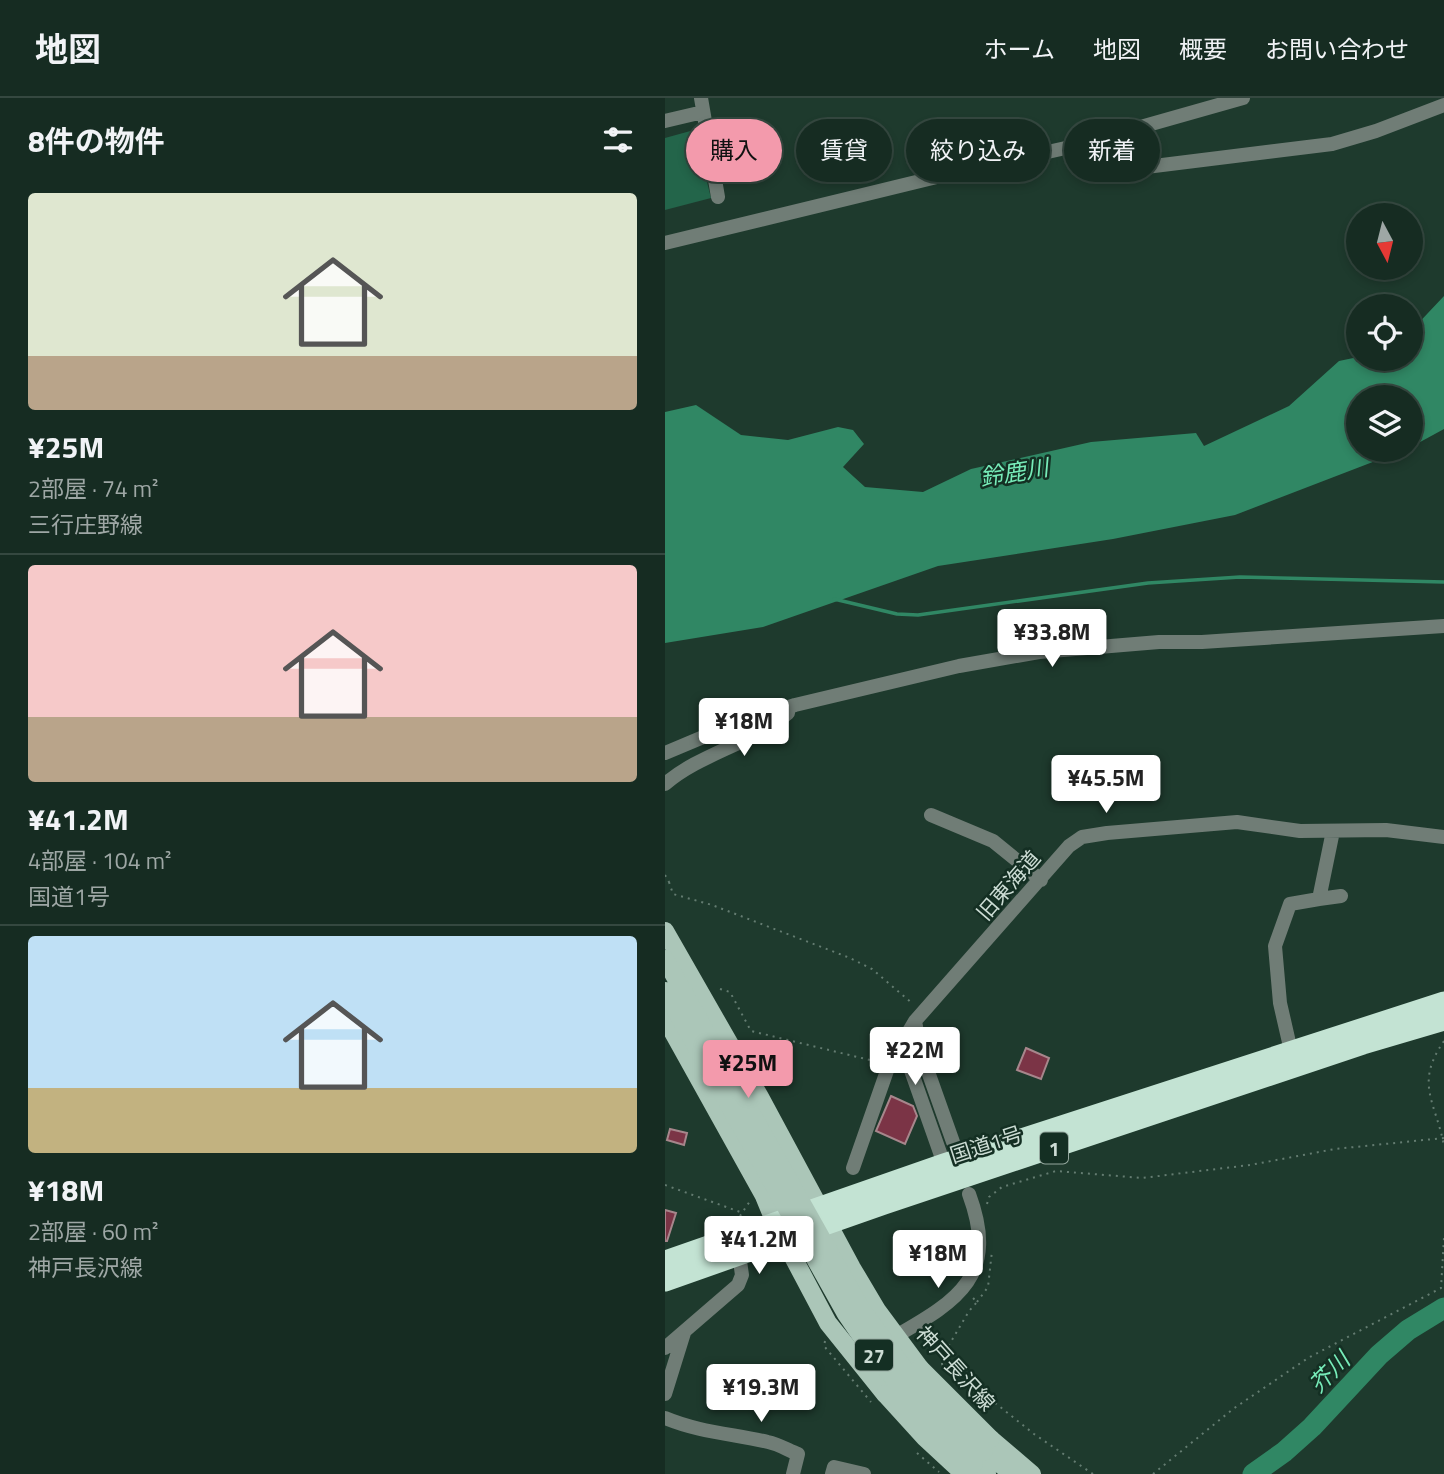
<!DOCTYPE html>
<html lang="ja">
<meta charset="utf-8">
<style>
body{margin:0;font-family:"Titillium Web","Noto Sans JP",sans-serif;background:#23382f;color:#f1f3f6;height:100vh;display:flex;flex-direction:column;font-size:26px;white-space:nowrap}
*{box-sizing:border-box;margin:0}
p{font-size:23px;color:#9ea7a5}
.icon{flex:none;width:38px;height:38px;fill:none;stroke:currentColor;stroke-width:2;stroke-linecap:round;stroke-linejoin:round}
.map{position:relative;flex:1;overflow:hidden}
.sheet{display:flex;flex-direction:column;background:#162c22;width:665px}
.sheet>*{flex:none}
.top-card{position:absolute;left:21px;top:21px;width:653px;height:63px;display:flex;gap:14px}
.needle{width:46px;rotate:173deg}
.buttons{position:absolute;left:681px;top:105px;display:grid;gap:14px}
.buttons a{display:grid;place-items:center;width:77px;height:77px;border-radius:50%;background:#162c22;box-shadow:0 4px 10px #0003,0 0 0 2px #354840;font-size:35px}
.price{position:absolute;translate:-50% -60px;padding:0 16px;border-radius:7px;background:#fff;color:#222;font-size:23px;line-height:46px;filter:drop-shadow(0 2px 4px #0008)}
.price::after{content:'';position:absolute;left:50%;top:42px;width:21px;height:16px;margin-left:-10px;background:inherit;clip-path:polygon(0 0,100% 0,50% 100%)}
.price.current{background:#f39aac;color:#111}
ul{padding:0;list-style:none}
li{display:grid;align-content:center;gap:14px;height:371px;padding:0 28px}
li+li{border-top:2px solid #354840}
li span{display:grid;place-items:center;height:217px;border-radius:7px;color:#555}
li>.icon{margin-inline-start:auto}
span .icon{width:126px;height:126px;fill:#fffc;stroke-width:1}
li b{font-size:30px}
h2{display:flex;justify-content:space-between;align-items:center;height:84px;padding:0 28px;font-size:30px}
.pill{padding:0 24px;border-radius:32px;background:#162c22;box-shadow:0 4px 10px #0003,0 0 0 2px #354840;font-size:24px;line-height:63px}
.pill.current{background:#f39aac;color:#111}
header{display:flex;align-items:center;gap:42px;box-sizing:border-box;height:98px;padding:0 35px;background:#162c22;border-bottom:2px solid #354840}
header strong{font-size:33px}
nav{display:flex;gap:38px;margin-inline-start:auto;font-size:24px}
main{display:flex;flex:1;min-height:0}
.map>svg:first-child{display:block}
</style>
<header>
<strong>地図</strong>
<nav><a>ホーム</a><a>地図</a><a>概要</a><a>お問い合わせ</a></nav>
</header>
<main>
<section class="sheet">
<h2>8件の物件<svg class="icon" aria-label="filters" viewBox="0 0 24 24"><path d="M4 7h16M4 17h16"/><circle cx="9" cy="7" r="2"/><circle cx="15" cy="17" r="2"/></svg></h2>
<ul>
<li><span style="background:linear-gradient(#dfe7d0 75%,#b9a48a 0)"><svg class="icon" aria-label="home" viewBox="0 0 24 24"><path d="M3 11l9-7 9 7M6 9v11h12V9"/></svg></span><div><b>¥25M</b><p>2部屋 · 74 m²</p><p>三行庄野線</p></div></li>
<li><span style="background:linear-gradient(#f6c9c9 70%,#b9a48a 0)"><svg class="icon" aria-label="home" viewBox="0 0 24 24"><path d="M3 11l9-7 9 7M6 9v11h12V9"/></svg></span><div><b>¥41.2M</b><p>4部屋 · 104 m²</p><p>国道1号</p></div></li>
<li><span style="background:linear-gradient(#bfe0f5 70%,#c2b280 0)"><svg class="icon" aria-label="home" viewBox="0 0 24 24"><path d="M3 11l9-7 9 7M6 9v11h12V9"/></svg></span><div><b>¥18M</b><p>2部屋 · 60 m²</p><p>神戸長沢線</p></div></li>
</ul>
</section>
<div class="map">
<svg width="779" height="1376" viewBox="0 0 779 1376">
<rect width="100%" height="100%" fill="#1e3a2d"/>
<!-- green -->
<path fill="#23654a" d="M29,32L46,100L0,112V40Z"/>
<!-- water -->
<path fill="#308764" d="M779,198V331L746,349V299H693V352H739L570,417L448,441L273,468L98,529L0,545V314L31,307L76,337L123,342L173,329L188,332L199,346L178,369L200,389L258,394L306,371L426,344L531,335L539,348L624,308L674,263L693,259V261H746V233Z"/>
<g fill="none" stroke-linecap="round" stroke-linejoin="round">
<!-- stream -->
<path stroke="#308764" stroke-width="3.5" d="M169,501L232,516L253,517L483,485L575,479L779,484"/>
<!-- river -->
<path stroke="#308764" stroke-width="21" d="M588,1376L619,1354L647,1329L714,1257L743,1232L779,1210"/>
</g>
<!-- building -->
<path fill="#7b3446" stroke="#a7868c" stroke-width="2" d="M361,950L384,960L376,981L352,972Z
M226,998L248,1008L252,1018L240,1046L211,1033Z
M5,1031L22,1035L19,1047L2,1042Z
M0,1112L11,1115L2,1143H0Z"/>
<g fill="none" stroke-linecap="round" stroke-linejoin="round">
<!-- path -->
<path stroke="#647c71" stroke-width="2" stroke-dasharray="2 5" stroke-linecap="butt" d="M0,777L4,784L0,787
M4,784L8,796L47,807L185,860L207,871L248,906
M55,891L65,894L86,933L213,964
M779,943C749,986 771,1004 779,1048
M0,1087L78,1115
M322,1106L324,1099L337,1089L391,1073L477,1080L585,1067L670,1051L779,1040
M75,1118L85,1103
M312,1204L323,1189L327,1153
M160,1243L159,1248L206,1304
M281,1273L277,1266V1259L304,1213L312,1204L307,1199
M318,1310L329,1304L369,1336L428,1376
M252,1355L274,1374
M488,1376L568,1311L643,1260L776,1190L779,1140"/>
<!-- minor -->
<path stroke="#707d76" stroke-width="14" d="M36,0L53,99
M0,23L38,14
M405,49L465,71L667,46L711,33L779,7
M0,145L284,76L405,49L578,0
M0,655L62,629L130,607L294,568L374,554L494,544H537L779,528
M0,686C36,655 87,646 123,615
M266,717L328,743L376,782
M654,801L676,798
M250,923L255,951L288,1044
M235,949L243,964L279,1066
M626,953L615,905L610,848L625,806L654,801L668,733
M188,1070L224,967L250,923L404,748L417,739L442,735L572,724L635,733L721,732L779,739
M231,1238C294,1202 334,1177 304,1096
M0,1250L73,1187L77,1177L74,1156
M0,1296L19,1235
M0,1320C33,1334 68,1336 103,1344C113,1346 123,1352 133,1356L128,1376
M167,1376L169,1369L199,1376"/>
<!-- major -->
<path stroke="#abc6b8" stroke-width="18" d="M0,833L95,999L187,1170L212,1212L255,1270
M0,920L99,1098L110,1125L163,1225L220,1296
M326,1341L367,1376
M319,1354L348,1376
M309,1366L322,1376"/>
<!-- highway -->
<path stroke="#c3e3d3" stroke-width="21" d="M0,1163L279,1066L779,904
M0,1183L219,1106L698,946L779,922"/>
<!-- major-bridge -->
<path stroke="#abc6b8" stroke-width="18" d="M0,861L195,1209L242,1275L319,1354
M0,893L181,1216C218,1272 261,1320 309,1366
M255,1270L326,1341
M220,1296L260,1340L299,1376"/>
</g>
<g text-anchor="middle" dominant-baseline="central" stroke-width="5" stroke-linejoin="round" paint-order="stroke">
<!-- shield labels -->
<g fill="#142f23" stroke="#95a89f" stroke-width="2">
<rect x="375" y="1034.5" width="28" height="31" rx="5"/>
<rect x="190" y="1241.5" width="38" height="31" rx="5"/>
</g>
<g font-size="19" font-weight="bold" fill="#ccdcd4">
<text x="389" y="1050">1</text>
<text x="209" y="1257">27</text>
</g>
<!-- street labels -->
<g font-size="21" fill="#ccdcd4" stroke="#142f23">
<text transform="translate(343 787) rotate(-49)">旧東海道</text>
<text transform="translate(321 1046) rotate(-18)">国道1号</text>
<text transform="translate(291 1270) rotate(48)">神戸長沢線</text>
</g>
<!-- water labels -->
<g font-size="23" font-style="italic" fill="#77ecb9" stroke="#142f23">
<text transform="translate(349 374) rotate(-9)">鈴鹿川</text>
<text transform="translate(664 1274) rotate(-45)">芥川</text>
</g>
</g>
</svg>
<div class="buttons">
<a><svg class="needle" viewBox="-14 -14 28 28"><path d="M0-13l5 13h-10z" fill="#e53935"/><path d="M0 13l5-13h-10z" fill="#9ea7a5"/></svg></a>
<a><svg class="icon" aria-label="locate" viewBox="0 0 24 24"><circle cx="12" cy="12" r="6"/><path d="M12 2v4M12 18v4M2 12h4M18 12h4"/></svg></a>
<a><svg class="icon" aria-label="layers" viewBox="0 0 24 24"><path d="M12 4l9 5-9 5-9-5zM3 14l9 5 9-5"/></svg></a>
</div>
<b class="price" style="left:387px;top:571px">¥33.8M</b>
<b class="price" style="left:79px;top:660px">¥18M</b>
<b class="price" style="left:441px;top:717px">¥45.5M</b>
<b class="price" style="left:250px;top:989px">¥22M</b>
<b class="price current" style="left:83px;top:1002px">¥25M</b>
<b class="price" style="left:94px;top:1178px">¥41.2M</b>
<b class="price" style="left:273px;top:1192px">¥18M</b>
<b class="price" style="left:96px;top:1326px">¥19.3M</b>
<div class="top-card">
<a class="pill current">購入</a>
<a class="pill">賃貸</a>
<a class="pill">絞り込み</a>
<a class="pill">新着</a>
</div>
</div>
</main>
